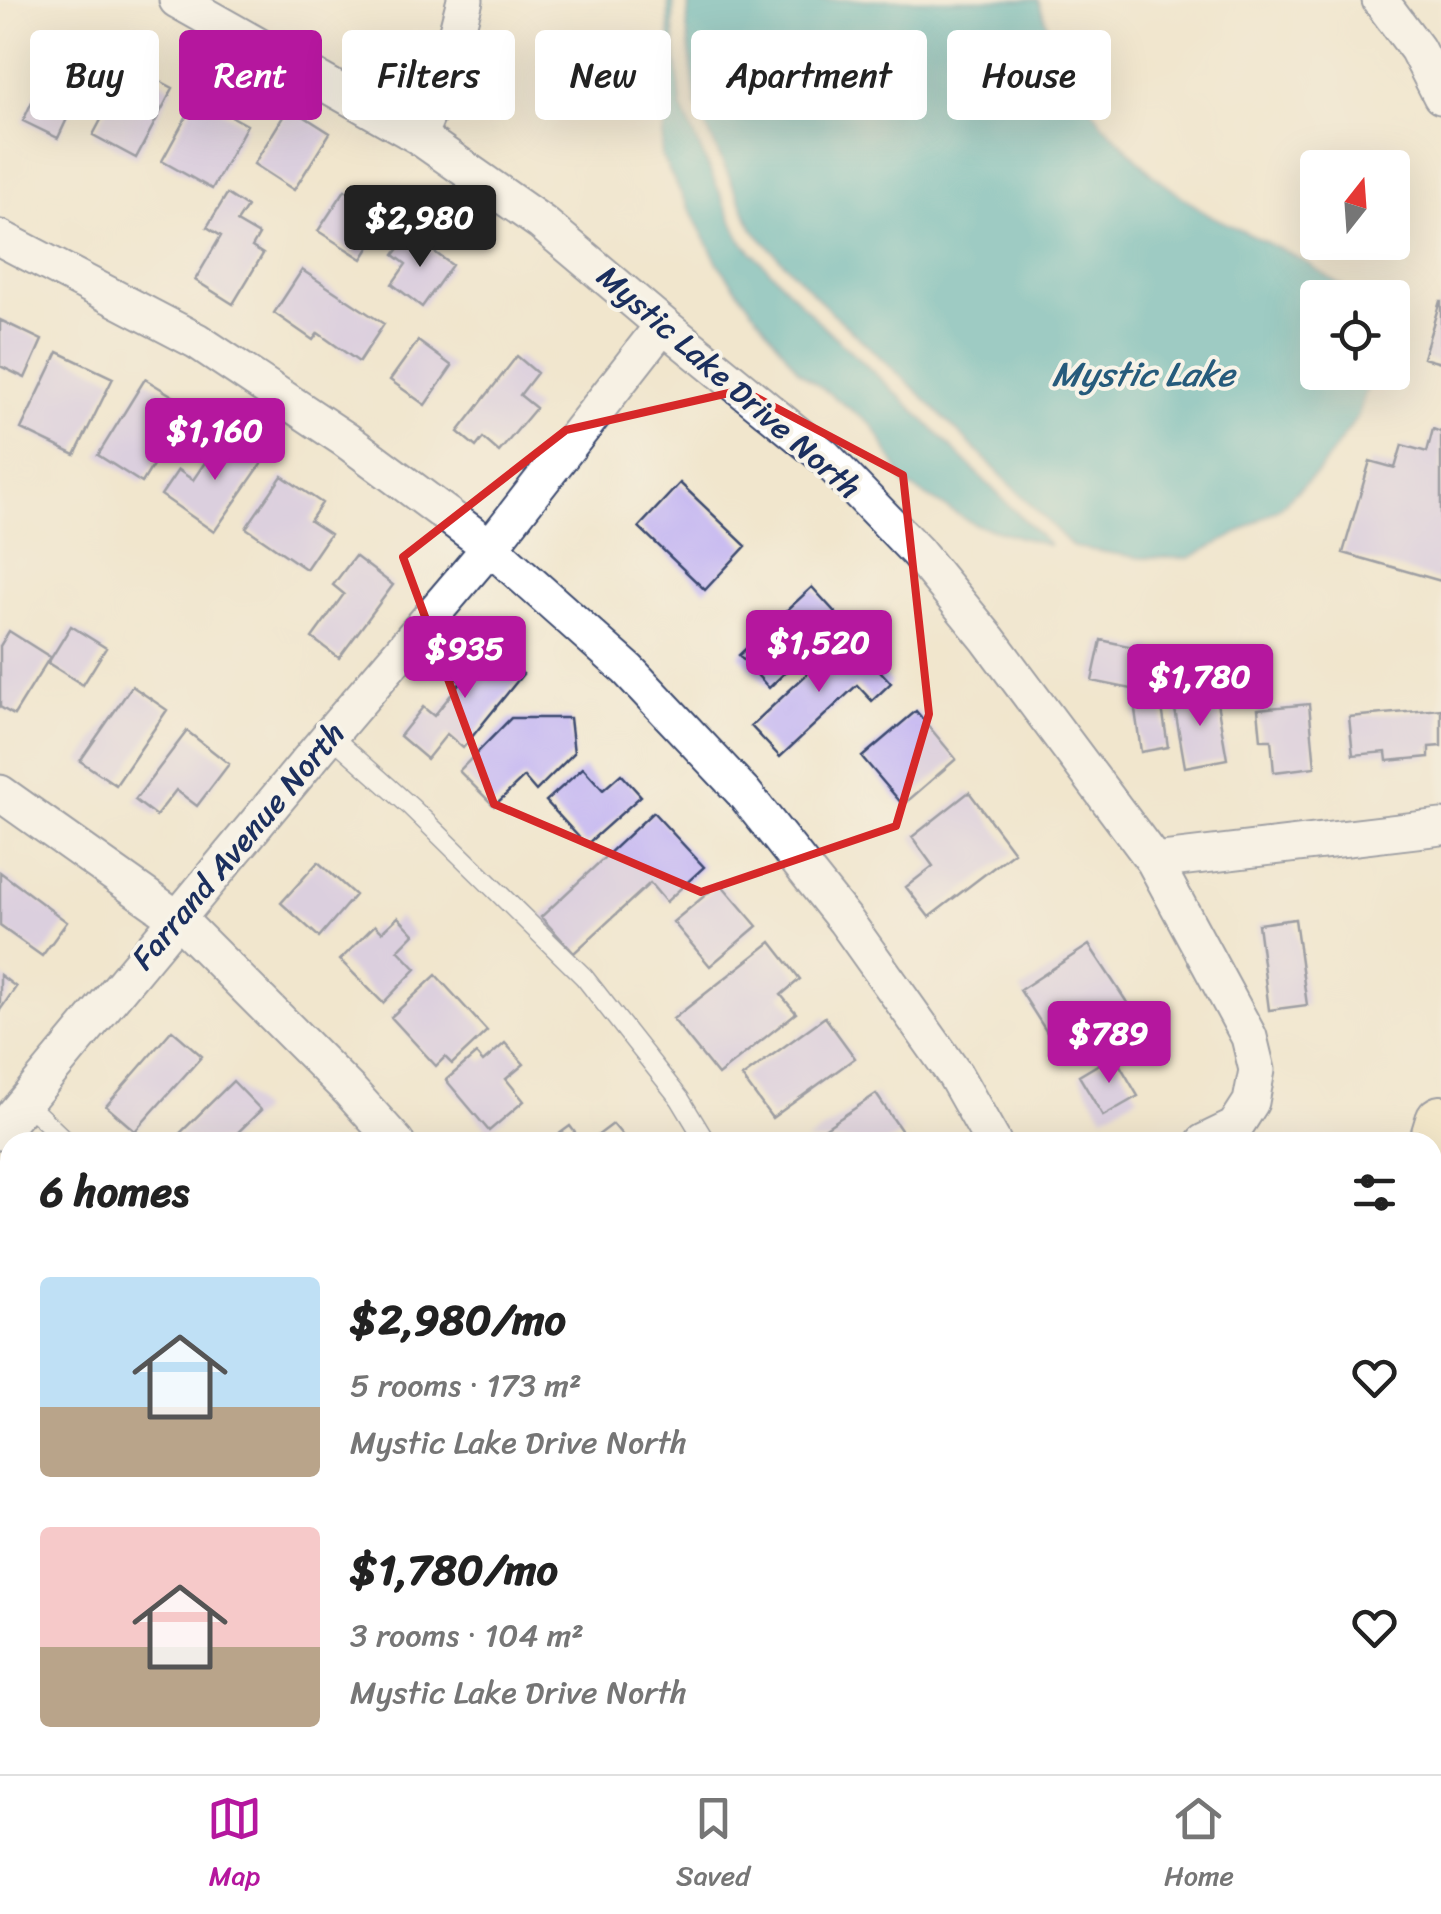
<!DOCTYPE html>
<meta charset="utf-8">
<style>
body{margin:0;font-family:Sriracha,sans-serif;background:#f6f6f6;color:#222;height:100vh;display:flex;flex-direction:column;font-size:38px;white-space:nowrap}
*{box-sizing:border-box;margin:0}
p{font-size:32px;color:#767676}
.icon{flex:none;width:55px;height:55px;fill:none;stroke:currentColor;stroke-width:2;stroke-linecap:round;stroke-linejoin:round}
.map{position:relative;flex:1;overflow:hidden}
.panel{position:absolute;left:0px;top:1132px;width:1442px;height:642px;display:flex;flex-direction:column;background:#fff;border-radius:30px 30px 0 0;box-shadow:0 10px 40px #0002}
.panel>*{flex:none}
.top-card{position:absolute;left:30px;top:30px;width:1382px;height:90px;display:flex;gap:20px}
.needle{width:65px;rotate:17deg}
.fabs{position:absolute;left:1300px;top:150px;display:grid;gap:20px}
.fabs a{display:grid;place-items:center;width:110px;height:110px;border-radius:10px;background:#fff;box-shadow:0 10px 40px #0002;font-size:50px}
.price{position:absolute;translate:-50% -85px;padding:0 22px;border-radius:10px;background:#b5179e;color:#fff;font-size:32px;line-height:65px;filter:drop-shadow(0 2px 5px #0008)}
.price::after{content:'';position:absolute;left:50%;top:60px;width:30px;height:22px;margin-left:-15px;background:inherit;clip-path:polygon(0 0,100% 0,50% 100%)}
.price.active{background:#222;color:#fff}
ul{padding:0;list-style:none}
li{display:flex;align-items:center;gap:30px;height:250px;padding:0 40px}
li span{display:grid;place-items:center;flex:none;width:280px;height:200px;border-radius:10px;color:#555}
li>.icon{margin-inline-start:auto}
span .icon{width:120px;height:120px;fill:#fffc;stroke-width:1}
li b{font-size:42px}
h2{display:flex;justify-content:space-between;align-items:center;height:120px;padding:0 40px;font-size:42px}
.chip{padding:0 35px;border-radius:10px;background:#fff;box-shadow:0 10px 40px #0002;font-size:35px;line-height:90px}
.chip.active{background:#b5179e;color:#fff}
.dock{display:flex;justify-content:space-around;align-items:center;height:140px;border-top:2px solid #e0e0e0;background:#fff;font-size:28px;color:#767676}
.dock a{display:grid;justify-items:center;gap:5px}
.dock .active{color:#b5179e}
.map>svg:first-child{display:block}
</style>
<div class="map">
<svg width="1441" height="1774" viewBox="0 0 1441 1774">
<rect width="100%" height="100%" fill="#f7f3e8"/>
<filter id="ink" filterUnits="userSpaceOnUse"><feTurbulence type="fractalNoise" baseFrequency=".01" numOctaves="2"/><feDisplacementMap in="SourceGraphic" scale="20" xChannelSelector="R" yChannelSelector="G"/><feConvolveMatrix kernelMatrix="1 2 1 2 8 2 1 2 1" color-interpolation-filters="sRGB"/></filter>
<filter id="wash" filterUnits="userSpaceOnUse"><feTurbulence type="fractalNoise" baseFrequency=".0048" numOctaves="4" result="noise"/><feDisplacementMap in="SourceGraphic" scale="40" xChannelSelector="R" yChannelSelector="G"/><feGaussianBlur stdDeviation="2.25" result="paint"/><feColorMatrix in="noise" values="0 0 0 0 0 0 0 0 0 0 0 0 0 0 0 0 0 1.4 0 .05"/><feComposite in="paint" operator="in"/></filter>
<g filter="url(#wash)">
<rect width="100%" height="100%" fill="#f1e6cd"/>
<!-- water -->
<path fill="#3bacb5" stroke="#2b6e8a" stroke-width="2.5" d="M668,0H674L673,29L682,108L741,240L820,323L906,402L1050,546L974,524L906,484L873,426L799,371L719,265L661,156L670,57Z
M689,0H1038L1063,66L1102,123L1154,176L1205,213L1301,259L1359,297L1318,298V372L1372,373L1358,416L1320,470L1279,508L1230,538L1189,558H1140L1073,547L916,390L830,311L754,231L696,105L687,29Z"/>
<g id="blocks">
<!-- building -->
<path fill="#c2b4f2" d="M58,46L93,63L58,138L23,121Z
M130,65L173,88L136,158L93,135Z
M197,97L247,125L212,189L162,161Z
M289,107L330,133L294,190L254,164Z
M345,190L388,218L362,259L318,231Z
M227,194L247,207L237,222L259,235L252,247L263,254L233,304L195,280L221,236L207,227Z
M410,234L452,265L422,307L392,284L406,264L394,255Z
M302,270L384,324L359,362L318,333L313,340L274,313Z
M1440,301H1441V363L1423,358Z
M0,320L42,340L25,378L0,366Z
M418,341L452,366L425,405L390,380Z
M58,352L113,378L75,455L21,429Z
M517,356L537,373L520,395L536,408L499,452L483,438L476,447L458,432Z
M145,379L189,406L142,483L98,455Z
M1433,429L1441,432V581L1343,553L1370,461L1395,468L1402,445L1427,452Z
M225,433L264,460L214,532L161,495L178,470L193,480Z
M282,476L322,503L310,521L330,534L306,569L246,528Z
M680,483L746,546L705,590L639,527Z
M355,556L393,585L339,658L312,638L344,594L333,585Z
M812,587L841,619L769,688L739,655Z
M71,626L106,648L83,685L48,663Z
M9,631L50,657L14,715L0,707V646Z
M848,636L891,683L872,701L857,685L780,757L751,726Z
M478,638L523,674L463,748L447,734L427,759L400,736L423,707L434,716L461,682L450,674Z
M1101,640L1142,649L1153,647L1168,747L1141,752L1132,689L1092,681Z
M132,686L167,710L116,785L80,761Z
M1215,691L1227,759L1185,767L1173,698Z
M1309,704L1315,767L1274,772L1271,740H1261L1258,709Z
M1441,709V746L1429,747V757L1387,761L1386,752L1353,755L1349,717Z
M916,711L956,759L903,805L862,757Z
M511,718H570L574,753L536,791L524,777L494,806L459,771Z
M187,731L229,764L197,806L176,790L156,816L135,800Z
M583,768L603,790L621,774L641,796L586,845L546,801Z
M969,792L1014,852L929,917L906,887L933,866L912,837Z
M653,812L704,867L666,902L650,883L574,953L541,917Z
M318,862L355,895L319,937L281,903Z
M0,872L67,922L42,956L0,926Z
M720,883L757,926L710,966L673,922Z
M398,917L414,934L398,950L416,969L383,1003L340,960L375,925L382,932Z
M1295,919L1307,1005L1269,1010L1258,924Z
M771,942L800,979L781,995L796,1013L718,1075L673,1019Z
M1089,945L1130,1007L1060,1053L1020,990Z
M0,975L16,987L0,1010Z
M436,975L487,1031L452,1064L445,1057L436,1066L391,1017Z
M825,1017L855,1058L772,1118L742,1077Z
M172,1030L202,1056L135,1131L106,1106Z
M505,1043L524,1064L506,1079L524,1101L489,1131L446,1080L476,1054L483,1062Z
M1114,1055L1138,1096L1103,1116L1079,1076Z
M233,1081L261,1110L228,1142H171Z
M876,1094L903,1133L889,1142H805Z
M613,1124L628,1142H589Z
M570,1126L582,1142H548Z
M10,1255V1311L0,1301V1265Z
M1432,1544L1441,1547V1631L1432,1629Z
M0,1547L10,1560V1582L0,1589Z
M10,1609V1679L0,1686V1616Z
M342,1765H377L380,1774H318Z
M557,1765H613L590,1774H560Z
M986,1765H1074L1077,1774H963Z"/>
</g>
</g>
<g filter="url(#ink)">
<use href="#blocks" fill-opacity="0" stroke="#3b4a6f" stroke-width="2.5"/>
<g fill="none" stroke-linecap="round" stroke-linejoin="round">
<defs>
<path id="lane" d="M330,735L411,807L584,977L680,1099L706,1142
M25,1102L67,1142
M807,1765L811,1774"/>
<path id="street" d="M177,0L418,136L542,223L663,325L824,456L917,552L988,639L1154,861L1249,1037L1257,1070L1251,1102L1235,1127L1204,1142
M1380,0L1417,49L1441,96
M418,136L447,69L465,0
M0,238L197,341L346,440L490,547L628,670L743,792L845,920L955,1075L993,1142
M0,793L178,919L349,1090L396,1142
M1154,861L1441,827
M0,1132L330,735L490,547L663,325
M0,1438L10,1449
M1432,1451L1441,1453
M215,1765L219,1774
M725,1765L728,1774
M26,1774L42,1765"/>
<path id="secondary" d="M1432,1150L1441,1121
M1249,1774L1251,1765"/>
</defs>
<!-- lane casing -->
<use href="#lane" stroke="#3b4a6f" stroke-width="21"/>
<!-- street casing -->
<use href="#street" stroke="#3b4a6f" stroke-width="39"/>
<!-- secondary casing -->
<use href="#secondary" stroke="#3b4a6f" stroke-width="54"/>
<!-- lane -->
<use href="#lane" stroke="#fff" stroke-width="18"/>
<!-- street -->
<use href="#street" stroke="#fff" stroke-width="35"/>
<!-- secondary -->
<use href="#secondary" stroke="#f7e9c3" stroke-width="50"/>
</g>
</g>
<!-- marked area -->
<path d="M0 0H1441V1774H0ZM742,390L903,475L929,714L896,826L701,892L494,804L403,557L566,430Z" fill="#f1e6cd" fill-opacity=".55" fill-rule="evenodd"/>
<path fill="none" stroke="#d62828" stroke-width="8" stroke-linejoin="round" d="M742,390L903,475L929,714L896,826L701,892L494,804L403,557L566,430Z"/>
<g text-anchor="middle" dominant-baseline="central" stroke-width="8" stroke-linejoin="round" paint-order="stroke">
<!-- street labels -->
<g font-size="32" fill="#1b2f5e" stroke="#f7f3e8">
<text transform="translate(729 382) rotate(41)">Mystic Lake Drive North</text>
<text transform="translate(238 846) rotate(-50)">Farrand Avenue North</text>
</g>
<!-- water labels -->
<g font-size="35" font-style="italic" fill="#265b7c" stroke="#f7f3e8">
<text x="1143" y="374">Mystic Lake</text>
</g>
</g>
</svg>
<div class="fabs">
<a><svg class="needle" viewBox="-14 -14 28 28"><path d="M0-13l5 13h-10z" fill="#e53935"/><path d="M0 13l5-13h-10z" fill="#767676"/></svg></a>
<a><svg class="icon" aria-label="locate" viewBox="0 0 24 24"><circle cx="12" cy="12" r="6"/><path d="M12 2v4M12 18v4M2 12h4M18 12h4"/></svg></a>
</div>
<b class="price active" style="left:420px;top:270px">$2,980</b>
<b class="price" style="left:215px;top:483px">$1,160</b>
<b class="price" style="left:819px;top:695px">$1,520</b>
<b class="price" style="left:465px;top:701px">$935</b>
<b class="price" style="left:1200px;top:729px">$1,780</b>
<b class="price" style="left:1109px;top:1086px">$789</b>
<div class="top-card">
<a class="chip">Buy</a>
<a class="chip active">Rent</a>
<a class="chip">Filters</a>
<a class="chip">New</a>
<a class="chip">Apartment</a>
<a class="chip">House</a>
</div>
<section class="panel">
<h2>6 homes<svg class="icon" aria-label="filters" viewBox="0 0 24 24"><path d="M4 7h16M4 17h16"/><circle cx="9" cy="7" r="2"/><circle cx="15" cy="17" r="2"/></svg></h2>
<ul>
<li><span style="background:linear-gradient(#bfe0f5 65%,#b9a48a 0)"><svg class="icon" aria-label="home" viewBox="0 0 24 24"><path d="M3 11l9-7 9 7M6 9v11h12V9"/></svg></span><div><b>$2,980/mo</b><p>5 rooms · 173 m²</p><p>Mystic Lake Drive North</p></div><svg class="icon" aria-label="heart" viewBox="0 0 24 24"><path d="M12 20l-8-8c-3-5 5-10 8-4 3-6 11-1 8 4z"/></svg></li>
<li><span style="background:linear-gradient(#f6c9c9 60%,#b9a48a 0)"><svg class="icon" aria-label="home" viewBox="0 0 24 24"><path d="M3 11l9-7 9 7M6 9v11h12V9"/></svg></span><div><b>$1,780/mo</b><p>3 rooms · 104 m²</p><p>Mystic Lake Drive North</p></div><svg class="icon" aria-label="heart" viewBox="0 0 24 24"><path d="M12 20l-8-8c-3-5 5-10 8-4 3-6 11-1 8 4z"/></svg></li>
</ul>
</section>
</div>
<nav class="dock">
<a class="active"><svg class="icon" aria-label="map" viewBox="0 0 24 24"><path d="M3 6l6-2 6 2 6-2v14l-6 2-6-2-6 2zM9 4v14M15 6v14"/></svg>Map</a>
<a><svg class="icon" aria-label="saved" viewBox="0 0 24 24"><path d="M7 4h10v16l-5-4-5 4z"/></svg>Saved</a>
<a><svg class="icon" aria-label="home" viewBox="0 0 24 24"><path d="M3 11l9-7 9 7M6 9v11h12V9"/></svg>Home</a>
</nav>
